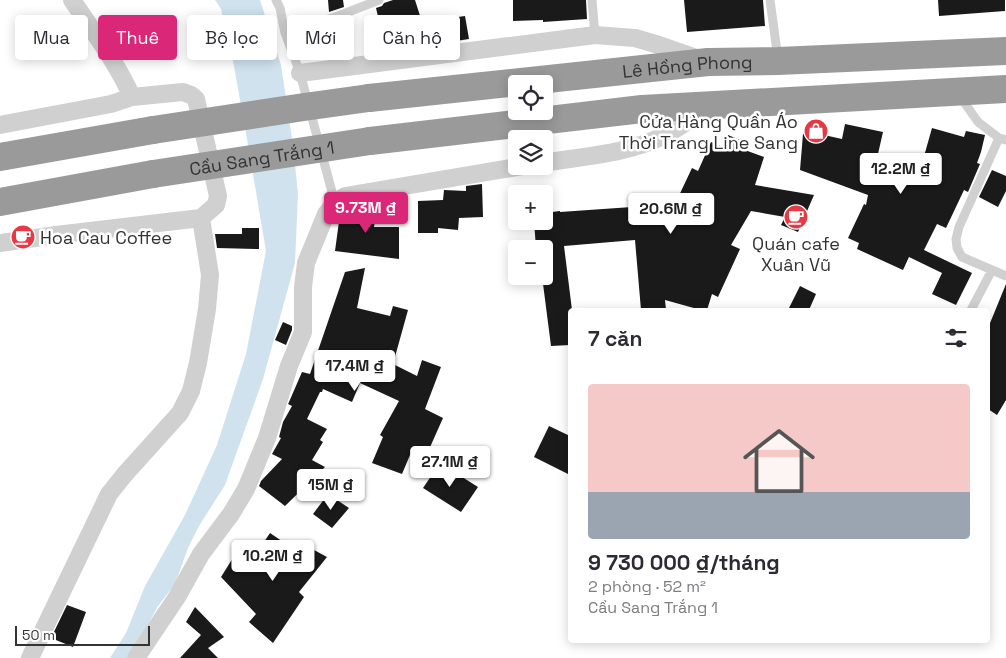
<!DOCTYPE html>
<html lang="vi">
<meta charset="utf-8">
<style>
body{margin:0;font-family:"Space Grotesk",sans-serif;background:#f7f7f7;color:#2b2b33;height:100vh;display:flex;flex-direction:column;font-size:19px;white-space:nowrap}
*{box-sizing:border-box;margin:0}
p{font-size:16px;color:#7c7c81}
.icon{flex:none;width:28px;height:28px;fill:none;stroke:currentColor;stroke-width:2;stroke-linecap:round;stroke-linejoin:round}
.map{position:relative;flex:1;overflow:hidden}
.drawer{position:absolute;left:568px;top:308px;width:422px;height:335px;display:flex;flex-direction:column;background:#fff;border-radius:5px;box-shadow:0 2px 12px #0003}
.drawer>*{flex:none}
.top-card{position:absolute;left:15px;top:15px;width:475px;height:45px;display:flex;gap:10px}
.fabs{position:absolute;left:508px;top:75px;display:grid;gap:10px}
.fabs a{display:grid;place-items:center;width:45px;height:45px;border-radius:5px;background:#fff;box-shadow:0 2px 12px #0003;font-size:25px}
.scale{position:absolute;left:15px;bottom:12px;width:135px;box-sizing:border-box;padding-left:5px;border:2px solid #333;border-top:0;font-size:14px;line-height:18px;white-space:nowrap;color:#333;-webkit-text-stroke:4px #fff;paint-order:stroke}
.price{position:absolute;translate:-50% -42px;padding:0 11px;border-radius:5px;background:#fff;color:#222;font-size:16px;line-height:32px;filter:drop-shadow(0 1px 2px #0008)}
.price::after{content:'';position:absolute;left:50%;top:30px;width:15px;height:11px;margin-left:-8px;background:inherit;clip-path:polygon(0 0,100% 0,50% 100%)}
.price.selected{background:#db2777;color:#fff}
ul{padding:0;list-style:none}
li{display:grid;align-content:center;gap:10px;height:265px;padding:0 20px}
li+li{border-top:1px solid #e1e1e2}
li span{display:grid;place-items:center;height:155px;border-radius:5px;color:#555}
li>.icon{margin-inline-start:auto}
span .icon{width:90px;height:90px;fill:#fffc;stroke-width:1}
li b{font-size:21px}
h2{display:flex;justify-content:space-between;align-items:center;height:60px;padding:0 20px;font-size:21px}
.pill{padding:0 18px;border-radius:5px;background:#fff;box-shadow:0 2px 12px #0003;font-size:18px;line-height:45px}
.pill.selected{background:#db2777;color:#fff}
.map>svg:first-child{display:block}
</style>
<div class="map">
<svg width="1006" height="658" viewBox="0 0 1006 658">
<rect width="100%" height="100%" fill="#fff"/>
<!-- water -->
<path fill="#cfe2ee" d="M215,0H260L281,65L293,145L298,194L295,263L263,379L225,485L199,526L188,548L175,584L158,606L130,658H110L126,633L145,586L185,515L217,445L246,354L266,251L246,133L233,61L221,9Z"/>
<!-- building -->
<path fill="#1a1a1a" d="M328,0H343L344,7L329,12Z
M393,0H415L422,22L465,16L469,39L411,48L409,25L401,28L398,20L380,25L376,8L382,6L384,3Z
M513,0H586L587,19L543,22V20L513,21Z
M684,0H763L765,26L687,32Z
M938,0H1005V11L939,16Z
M345,20L351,56L335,58L331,25Z
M845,124L883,132L875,167L903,180L908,169L919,174L932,128L964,137L966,131L985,135L981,152L977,163L980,164L968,192L964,190L946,228L937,224L924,250L972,273L956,305L932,294L942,273L909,257L903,270L857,249L859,243L848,238L864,204L866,205L868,195L800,170L803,134L824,135L842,139Z
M728,135L745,142L742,149L764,157L755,185L814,195L798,232L781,225L785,217L751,211L731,245L740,249L718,297L712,294L707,310H701L665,300L666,310H641L635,240L564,246L572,310H570V345L551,346L542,276H544V249L536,248L534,221H544V213L560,211V212L675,204L692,168L698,171L711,142L724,147Z
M992,170L1006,176V191L998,207L979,197Z
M482,184L483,217L459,218L458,230L438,228V233H418V201L443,200L444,190L466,191V186Z
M361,204L377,206L374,227H399V259L335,251L340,214L349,206Z
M242,228H259V249L217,248L215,234H242Z
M365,268L357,308L390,316L393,306L408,310L393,364L417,376L422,360L441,367L425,409L443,418L427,454L413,448L402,474L372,463L383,437L380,435L399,401L360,383L352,402L323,389L322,392H320L307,419L327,429L320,440L323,442L312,460L325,467L285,506L259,486L261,481L282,459L272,454L281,438L279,437L283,422L292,406L288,404L289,402L302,372L310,374L345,272Z
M1006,284V400L997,415L988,409V328Z
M800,286L816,294L809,310H788Z
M283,322L292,326V330L286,345L275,340Z
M549,426L570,436V475L534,457Z
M440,463L478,487L461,512L423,488Z
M328,494L349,508L332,528L313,514Z
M270,533L298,552L303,544L327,557L299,592L304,597L273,643L249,622L256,614L221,577L236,553L251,561Z
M67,605L86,612L73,647L51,638Z
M195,607L224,637L208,648L218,658H180L201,635L186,622Z"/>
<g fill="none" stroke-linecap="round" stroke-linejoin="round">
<!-- lane -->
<path stroke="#d0d0d0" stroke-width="9" d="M276,0L280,8L285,33L300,73L335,203
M592,0L595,35
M770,0L778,59
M285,33L338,16L379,0
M959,95L978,122L999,138L1006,140
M999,138L959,227L956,239L957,248L962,257L1006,276
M971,310L992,270"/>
<!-- street -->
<path stroke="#d0d0d0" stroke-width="18" d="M300,73L595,35L635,38L659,45L699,59
M132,97L183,92L191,95L196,99L218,196L216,205L201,218
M0,125L111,104L132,97C117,63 93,31 72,0
M544,163C584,156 627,154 663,136C680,128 694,117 707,106
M0,243L56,235L201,218L210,275L207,309L198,363L191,391L180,413L125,474L109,494L30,658
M136,658L177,597L201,554L231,514L246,489L267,438L289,366L303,332V287L306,263L326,214L335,203L345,196L523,166"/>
<!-- highway -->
<g stroke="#9a9a9a" stroke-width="28">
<path id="s1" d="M369,98L708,62L778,61L1006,51"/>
<path d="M370,141L642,109L1006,89"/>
<path d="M0,157L153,130"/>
<path d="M0,202L153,174"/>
</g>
<!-- highway-bridge -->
<g stroke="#9a9a9a" stroke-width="28">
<path d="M153,130L304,107L369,98"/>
<path id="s2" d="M153,174L370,141"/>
</g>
</g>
<!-- icons -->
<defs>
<symbol id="shop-disc" viewBox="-11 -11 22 22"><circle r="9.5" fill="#e63946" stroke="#fff"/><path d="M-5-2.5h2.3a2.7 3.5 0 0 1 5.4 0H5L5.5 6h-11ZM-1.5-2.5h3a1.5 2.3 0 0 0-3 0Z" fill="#fff"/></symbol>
<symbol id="cafe-disc" viewBox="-11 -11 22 22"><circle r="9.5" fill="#e63946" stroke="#fff"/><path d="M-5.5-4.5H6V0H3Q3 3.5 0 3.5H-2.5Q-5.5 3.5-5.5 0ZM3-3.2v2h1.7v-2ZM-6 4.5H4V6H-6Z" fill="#fff"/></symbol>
</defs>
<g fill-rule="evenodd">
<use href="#shop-disc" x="802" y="117" width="28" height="28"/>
<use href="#cafe-disc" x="782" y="203" width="28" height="28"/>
<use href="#cafe-disc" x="9" y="223" width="28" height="28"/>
</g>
<g text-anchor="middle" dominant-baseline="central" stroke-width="5" stroke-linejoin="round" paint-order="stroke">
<!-- street labels -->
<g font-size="18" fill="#333" stroke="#fff">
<text stroke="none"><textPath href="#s1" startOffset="320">Lê Hồng Phong</textPath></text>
<text stroke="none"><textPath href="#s2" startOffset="110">Cầu Sang Trắng 1</textPath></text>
</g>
<!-- poi labels -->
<g font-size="18" fill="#333" stroke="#fff" text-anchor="end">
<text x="798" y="121">Cửa Hàng Quần Áo<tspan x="798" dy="21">Thời Trang Line Sang</tspan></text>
<text x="40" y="237" text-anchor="start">Hoa Cau Coffee</text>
<text x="796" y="243" text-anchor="middle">Quán cafe<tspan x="796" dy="21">Xuân Vũ</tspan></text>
</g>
</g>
</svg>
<div class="fabs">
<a><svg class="icon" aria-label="locate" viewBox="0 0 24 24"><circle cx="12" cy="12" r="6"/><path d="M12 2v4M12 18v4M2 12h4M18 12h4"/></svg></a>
<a><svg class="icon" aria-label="layers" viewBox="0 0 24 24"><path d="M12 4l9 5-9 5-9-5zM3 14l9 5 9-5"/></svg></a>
<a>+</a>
<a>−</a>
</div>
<div class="scale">50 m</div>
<b class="price" style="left:901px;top:195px">12.2M ₫</b>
<b class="price selected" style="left:366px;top:234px">9.73M ₫</b>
<b class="price" style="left:671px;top:235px">20.6M ₫</b>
<b class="price" style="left:355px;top:392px">17.4M ₫</b>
<b class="price" style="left:450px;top:488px">27.1M ₫</b>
<b class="price" style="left:331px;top:511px">15M ₫</b>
<b class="price" style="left:273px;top:582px">10.2M ₫</b>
<div class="top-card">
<a class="pill">Mua</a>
<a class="pill selected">Thuê</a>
<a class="pill">Bộ lọc</a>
<a class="pill">Mới</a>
<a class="pill">Căn hộ</a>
</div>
<section class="drawer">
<h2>7 căn<svg class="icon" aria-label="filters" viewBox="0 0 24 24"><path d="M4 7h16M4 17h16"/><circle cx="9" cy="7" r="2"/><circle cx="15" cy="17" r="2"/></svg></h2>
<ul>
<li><span style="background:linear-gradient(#f6c9c9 70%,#9aa5b1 0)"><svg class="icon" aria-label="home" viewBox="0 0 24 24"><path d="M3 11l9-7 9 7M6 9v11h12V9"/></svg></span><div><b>9 730 000 ₫/tháng</b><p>2 phòng · 52 m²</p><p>Cầu Sang Trắng 1</p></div></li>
</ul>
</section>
</div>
